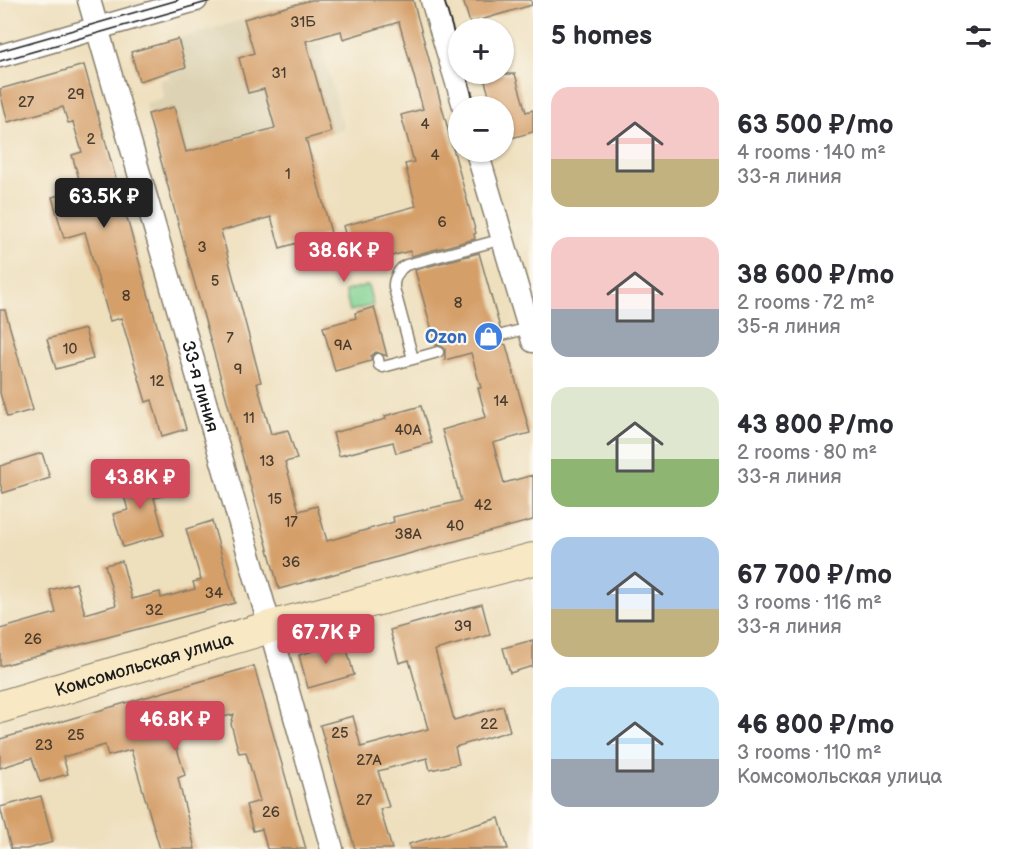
<!DOCTYPE html>
<meta charset="utf-8">
<style>
body{margin:0;font-family:"Balsamiq Sans",sans-serif;background:#f7f7f7;color:#2b2b33;height:100vh;display:flex;flex-direction:column;font-size:22px;white-space:nowrap}
*{box-sizing:border-box;margin:0}
p{font-size:20px;color:#7c7c81}
.icon{flex:none;width:33px;height:33px;fill:none;stroke:currentColor;stroke-width:2;stroke-linecap:round;stroke-linejoin:round}
.map{position:relative;flex:1;overflow:hidden}
.sheet{display:flex;flex-direction:column;background:#fff;width:480px}
.sheet>*{flex:none}
.controls{position:absolute;left:448px;top:18px;display:grid;gap:12px}
.controls a{display:grid;place-items:center;width:66px;height:66px;border-radius:50%;background:#fff;box-shadow:0 2px 4px #0004;font-size:30px}
.price{position:absolute;translate:-50% -51px;padding:0 14px;border-radius:6px;background:#d1495b;color:#fff;font-size:20px;line-height:39px;filter:drop-shadow(0 2px 3px #0008)}
.price::after{content:'';position:absolute;left:50%;top:36px;width:18px;height:14px;margin-left:-9px;background:inherit;clip-path:polygon(0 0,100% 0,50% 100%)}
.price.selected{background:#222;color:#fff}
ul{padding:0;list-style:none}
li{display:flex;align-items:center;gap:18px;height:150px;padding:0 18px}
li span{display:grid;place-items:center;flex:none;width:168px;height:120px;border-radius:18px;color:#555}
li>.icon{margin-inline-start:auto}
span .icon{width:72px;height:72px;fill:#fffc;stroke-width:1}
li b{font-size:26px}
h2{display:flex;justify-content:space-between;align-items:center;height:72px;padding:0 18px;font-size:26px}
main{display:flex;flex:1;min-height:0}
.map>svg:first-child{display:block}
</style>
<main>
<div class="map">
<svg width="533" height="849" viewBox="0 0 533 849">
<rect width="100%" height="100%" fill="#fbf7ec"/>
<filter id="ink" filterUnits="userSpaceOnUse"><feTurbulence type="fractalNoise" baseFrequency=".0167" numOctaves="2"/><feDisplacementMap in="SourceGraphic" scale="12" xChannelSelector="R" yChannelSelector="G"/><feConvolveMatrix kernelMatrix="1 2 1 2 8 2 1 2 1" color-interpolation-filters="sRGB"/></filter>
<filter id="wash" filterUnits="userSpaceOnUse"><feTurbulence type="fractalNoise" baseFrequency=".008" numOctaves="4" result="noise"/><feDisplacementMap in="SourceGraphic" scale="24" xChannelSelector="R" yChannelSelector="G"/><feGaussianBlur stdDeviation="1.35" result="paint"/><feColorMatrix in="noise" values="0 0 0 0 0 0 0 0 0 0 0 0 0 0 0 0 0 1.4 0 .05"/><feComposite in="paint" operator="in"/></filter>
<g filter="url(#wash)">
<rect width="100%" height="100%" fill="#eedfbd"/>
<!-- built -->
<path fill="#ddd3b4" d="M272,11L283,52L321,43L344,130L306,139L323,202L183,242L145,103L164,98L160,80L170,78L160,44Z"/>
<!-- green -->
<path fill="#82d293" stroke="#4f7758" stroke-width="1.5" d="M368,285L373,305L350,311L345,291Z"/>
<g id="blocks">
<!-- building -->
<path fill="#d59f69" d="M311,0H413L476,233L474,234L475,239L411,256L410,251L354,266L343,226L416,206L405,164L414,162L401,115L423,109L399,22L343,39L341,31L306,41L331,132L306,139L331,233L280,248L271,217L221,231L261,382L257,383L271,434L288,430L297,459L285,462L299,511L317,506L327,541L394,522L393,517L461,501L442,430L486,417L478,388H481L471,353L445,360V349L440,345H436L415,270L479,253L500,328L495,332V337L497,341L506,345L530,433L493,443L504,483L533,475V520L279,589L148,114L174,107L186,152L275,128L264,89L248,93L239,58L254,53L244,19Z
M463,0H531L532,5L470,23Z
M178,39L186,67L139,81L131,52Z
M84,65L186,429L162,436L152,400L146,402L121,318L110,321L85,232L64,238L52,197L82,189L72,155L82,152L73,122L68,123L63,107L8,122L0,93V89Z
M483,74H515L526,112L533,110V132L504,140V106H492Z
M374,307L387,356L376,352L371,356V361L335,371L323,327L356,318L355,313Z
M0,310H5L33,410L7,417L0,393Z
M85,329L93,359L56,369L47,339Z
M421,406L432,443L396,453L393,442L339,456L333,433L386,419L385,416Z
M42,453L50,478L3,493L0,483V466Z
M158,471L165,495L154,498L164,535L123,547L113,514L128,510L120,482Z
M212,521L235,603L0,666V629L56,613L50,590L76,583L85,614L116,605L105,565L122,561L132,599L160,592L161,598L195,589L193,582L201,580L186,529Z
M482,604L490,635L435,650L454,720L503,706L510,731L455,747L459,764L430,770L427,758L378,771L389,807L380,809L392,849H355L320,725L353,716L361,747L428,729L409,660L399,663L390,630Z
M533,640V666L510,673L503,648Z
M345,642L354,675L308,688L299,655Z
M254,666L306,849H267L262,829L253,831L246,805L260,801L246,752L239,753L231,724L234,714L172,732L185,775L178,778L195,849H160L131,750L108,756L105,745L63,757L68,774L40,782L32,758L0,768V739Z
M41,796L53,842L27,849H11L0,807Z
M499,818L508,849H410L409,844Z"/>
</g>
</g>
<g filter="url(#ink)">
<use href="#blocks" fill-opacity="0" stroke="#857e6c" stroke-width="1.5"/>
<g fill="none" stroke-linecap="round" stroke-linejoin="round">
<defs>
<path id="lane" d="M502,335L529,328
M438,352L413,359L394,288C393,279 399,269 406,265L503,239
M378,359L379,365L383,367L413,359"/>
<g id="street">
<path id="s1" d="M89,0L270,627L332,849"/>
<path d="M432,0L464,106"/>
<path d="M0,56L196,0"/>
<path d="M477,152L533,341"/>
</g>
<g id="secondary">
<path id="s2" d="M0,707L270,627L533,559"/>
</g>
</defs>
<!-- lane casing -->
<use href="#lane" stroke="#857e6c" stroke-width="13"/>
<!-- street casing -->
<use href="#street" stroke="#857e6c" stroke-width="25"/>
<!-- secondary casing -->
<use href="#secondary" stroke="#857e6c" stroke-width="34"/>
<!-- lane -->
<use href="#lane" stroke="#fff" stroke-width="10"/>
<!-- street -->
<use href="#street" stroke="#fff" stroke-width="22"/>
<!-- secondary -->
<use href="#secondary" stroke="#f8e8c3" stroke-width="32"/>
<!-- tram -->
<path stroke="#1c1c1c" stroke-width="1.5" d="M444,0L459,51
M0,51L178,0
M0,61L214,0
M466,74L475,106"/>
</g>
</g>
<!-- icons -->
<defs>
<symbol id="shop-disc" viewBox="-11 -11 22 22"><circle r="9.5" fill="#3f7fe0" stroke="#fbf7ec"/><path d="M-5-2.5h2.3a2.7 3.5 0 0 1 5.4 0H5L5.5 6h-11ZM-1.5-2.5h3a1.5 2.3 0 0 0-3 0Z" fill="#fff"/></symbol>
</defs>
<g fill-rule="evenodd">
<use href="#shop-disc" x="472" y="320" width="33" height="33"/>
</g>
<g text-anchor="middle" dominant-baseline="central" stroke-width="4.5" stroke-linejoin="round" paint-order="stroke">
<!-- number labels -->
<g font-size="15" fill="#4a3d2f">
<text x="303" y="22">31Б</text>
<text x="279" y="73">31</text>
<text x="76" y="94">29</text>
<text x="26" y="102">27</text>
<text x="425" y="124">4</text>
<text x="91" y="139">2</text>
<text x="435" y="155">4</text>
<text x="288" y="174">1</text>
<text x="442" y="222">6</text>
<text x="202" y="247">3</text>
<text x="215" y="281">5</text>
<text x="126" y="296">8</text>
<text x="458" y="303">8</text>
<text x="230" y="338">7</text>
<text x="343" y="345">9А</text>
<text x="70" y="349">10</text>
<text x="238" y="369">9</text>
<text x="157" y="381">12</text>
<text x="501" y="401">14</text>
<text x="249" y="418">11</text>
<text x="408" y="430">40А</text>
<text x="267" y="461">13</text>
<text x="275" y="499">15</text>
<text x="483" y="505">42</text>
<text x="291" y="522">17</text>
<text x="455" y="526">40</text>
<text x="408" y="534">38А</text>
<text x="291" y="562">36</text>
<text x="214" y="593">34</text>
<text x="154" y="610">32</text>
<text x="463" y="626">39</text>
<text x="33" y="639">26</text>
<text x="489" y="724">22</text>
<text x="340" y="733">25</text>
<text x="76" y="735">25</text>
<text x="44" y="745">23</text>
<text x="369" y="760">27А</text>
<text x="364" y="800">27</text>
<text x="271" y="812">26</text>
</g>
<!-- shop labels -->
<g font-size="18" font-weight="bold" fill="#366cbe" stroke="#fbf7ec" text-anchor="end">
<text x="467" y="337">Ozon</text>
</g>
<!-- street labels -->
<g font-size="18" fill="#1c1c1c" stroke="#fbf7ec">
<text stroke="none"><textPath href="#s1" startOffset="402">33-я линия</textPath></text>
<text stroke="none"><textPath href="#s2" startOffset="150">Комсомольская улица</textPath></text>
</g>
</g>
</svg>
<div class="controls">
<a>+</a>
<a>−</a>
</div>
<b class="price selected" style="left:104px;top:229px">63.5K ₽</b>
<b class="price" style="left:344px;top:283px">38.6K ₽</b>
<b class="price" style="left:140px;top:510px">43.8K ₽</b>
<b class="price" style="left:326px;top:665px">67.7K ₽</b>
<b class="price" style="left:175px;top:752px">46.8K ₽</b>
</div>
<section class="sheet">
<h2>5 homes<svg class="icon" aria-label="filters" viewBox="0 0 24 24"><path d="M4 7h16M4 17h16"/><circle cx="9" cy="7" r="2"/><circle cx="15" cy="17" r="2"/></svg></h2>
<ul>
<li><span style="background:linear-gradient(#f6c9c9 60%,#c2b280 0)"><svg class="icon" aria-label="home" viewBox="0 0 24 24"><path d="M3 11l9-7 9 7M6 9v11h12V9"/></svg></span><div><b>63 500 ₽/mo</b><p>4 rooms · 140 m²</p><p>33-я линия</p></div></li>
<li><span style="background:linear-gradient(#f6c9c9 60%,#9aa5b1 0)"><svg class="icon" aria-label="home" viewBox="0 0 24 24"><path d="M3 11l9-7 9 7M6 9v11h12V9"/></svg></span><div><b>38 600 ₽/mo</b><p>2 rooms · 72 m²</p><p>35-я линия</p></div></li>
<li><span style="background:linear-gradient(#dfe7d0 60%,#8fb573 0)"><svg class="icon" aria-label="home" viewBox="0 0 24 24"><path d="M3 11l9-7 9 7M6 9v11h12V9"/></svg></span><div><b>43 800 ₽/mo</b><p>2 rooms · 80 m²</p><p>33-я линия</p></div></li>
<li><span style="background:linear-gradient(#a9c7e8 60%,#c2b280 0)"><svg class="icon" aria-label="home" viewBox="0 0 24 24"><path d="M3 11l9-7 9 7M6 9v11h12V9"/></svg></span><div><b>67 700 ₽/mo</b><p>3 rooms · 116 m²</p><p>33-я линия</p></div></li>
<li><span style="background:linear-gradient(#bfe0f5 60%,#9aa5b1 0)"><svg class="icon" aria-label="home" viewBox="0 0 24 24"><path d="M3 11l9-7 9 7M6 9v11h12V9"/></svg></span><div><b>46 800 ₽/mo</b><p>3 rooms · 110 m²</p><p>Комсомольская улица</p></div></li>
</ul>
</section>
</main>
